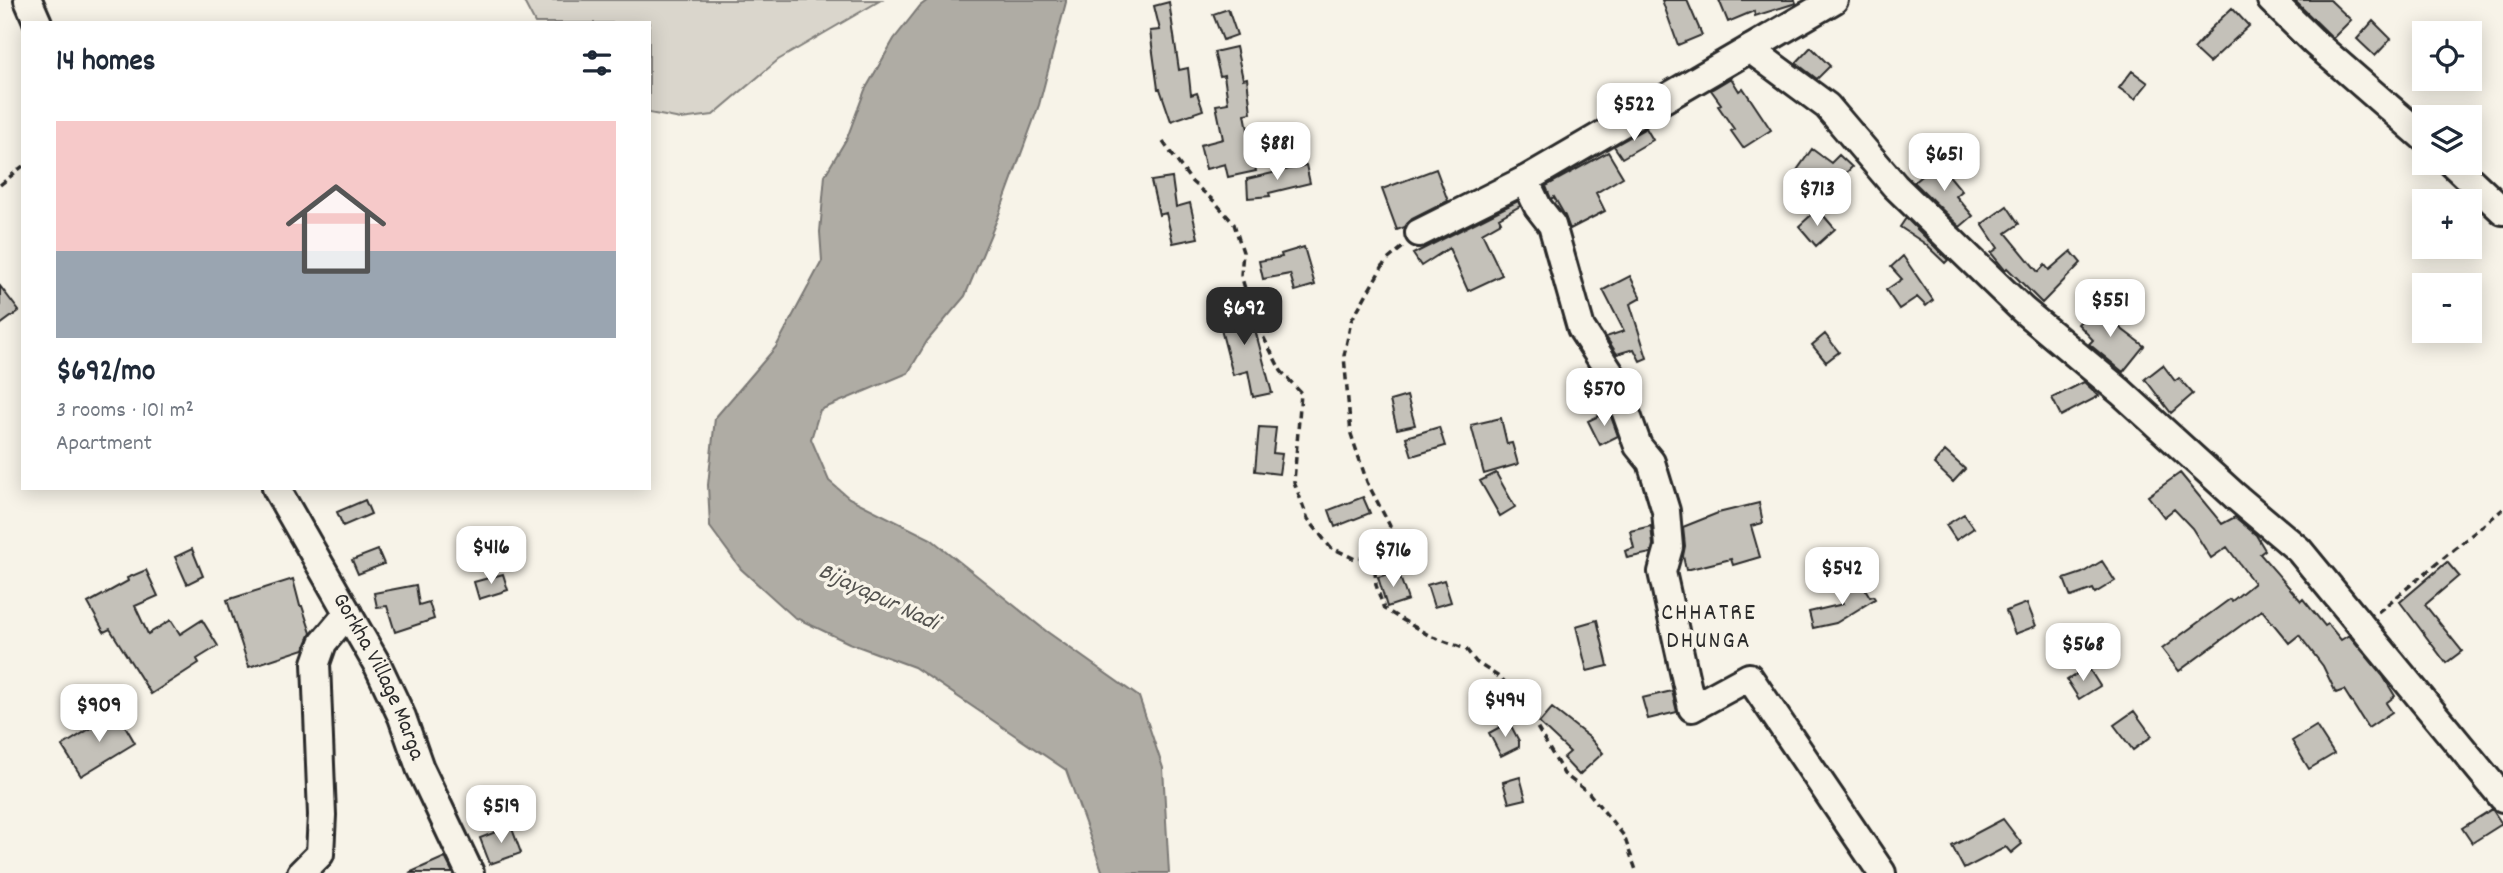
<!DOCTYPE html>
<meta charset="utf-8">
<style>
body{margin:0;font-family:Dekko,sans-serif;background:#f2f2f3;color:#1f2937;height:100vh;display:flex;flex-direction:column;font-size:26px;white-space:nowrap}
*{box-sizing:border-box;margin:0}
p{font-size:23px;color:#747a83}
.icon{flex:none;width:38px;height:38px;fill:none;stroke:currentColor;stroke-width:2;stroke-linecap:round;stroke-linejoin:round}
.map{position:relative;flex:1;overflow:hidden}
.panel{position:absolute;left:21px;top:21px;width:630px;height:469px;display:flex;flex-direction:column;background:#fff;border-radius:0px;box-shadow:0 4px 18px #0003}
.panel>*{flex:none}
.fabs{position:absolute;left:2412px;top:21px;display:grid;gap:14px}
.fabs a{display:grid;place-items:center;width:70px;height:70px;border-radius:0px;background:#fff;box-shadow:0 4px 18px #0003;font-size:35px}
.price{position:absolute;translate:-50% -60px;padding:0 16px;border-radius:14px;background:#fff;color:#222;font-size:23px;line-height:46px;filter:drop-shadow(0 2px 4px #0008)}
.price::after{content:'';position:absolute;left:50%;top:42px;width:21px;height:16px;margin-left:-10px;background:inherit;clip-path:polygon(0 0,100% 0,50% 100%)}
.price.active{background:#2b2b2b;color:#fff}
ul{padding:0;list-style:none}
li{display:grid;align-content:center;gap:14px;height:371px;padding:0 35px}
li+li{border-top:2px solid #e0e1e3}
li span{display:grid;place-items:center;height:217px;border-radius:0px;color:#555}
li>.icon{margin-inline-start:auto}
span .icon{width:126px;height:126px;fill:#fffc;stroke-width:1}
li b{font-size:30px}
h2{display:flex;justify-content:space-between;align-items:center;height:84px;padding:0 35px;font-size:30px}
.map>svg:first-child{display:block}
</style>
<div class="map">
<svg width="2503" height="873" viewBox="0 0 2503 873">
<rect width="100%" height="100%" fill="#f7f3e8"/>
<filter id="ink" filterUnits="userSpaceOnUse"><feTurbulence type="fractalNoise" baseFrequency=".0143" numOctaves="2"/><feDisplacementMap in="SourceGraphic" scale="14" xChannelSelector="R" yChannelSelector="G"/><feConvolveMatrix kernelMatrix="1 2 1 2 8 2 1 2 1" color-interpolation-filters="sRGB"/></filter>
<g filter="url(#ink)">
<!-- green -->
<path fill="#dad6cc" stroke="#82807c" stroke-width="2" d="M523,0H881L778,60L713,115L681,119L649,113V23H535Z"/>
<!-- water -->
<path fill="#afaca4" stroke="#7a7874" stroke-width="2" d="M928,0H1066V2L1039,105L998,217L965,296L927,341L908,373L820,410L811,439L829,481L849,498L931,539L1046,631L1139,697L1163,768L1169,873H1103L1066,770L914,667L849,643L794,617L741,569L710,527L708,485L715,418L776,347L822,261L820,232L825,175L847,138L865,90L894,39L920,6Z"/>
<!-- building -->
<path fill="#c4c1b9" stroke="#2b2b2b" stroke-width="2" d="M1662,0H1687L1702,35L1678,45Z
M1719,0H1795L1796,3L1755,16L1754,11L1728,22Z
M2294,0H2330L2351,20L2333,38Z
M1169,2L1179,70L1188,68L1191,95L1197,93L1203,110L1171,121L1160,89H1158L1150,31L1160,30L1154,6Z
M2232,8L2249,26L2209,63L2194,49L2210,31L2209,30Z
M1228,9L1237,35L1223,40L1213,14Z
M2373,21L2391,39L2375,56L2357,39Z
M1236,47L1243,79L1247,78L1251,113L1245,114L1256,171L1228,177L1225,164L1206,169L1200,145L1223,139L1216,105L1228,103L1224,75L1220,76L1214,52Z
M1811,47L1830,66L1817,79L1796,63Z
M2132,71L2148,83L2135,99L2119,88Z
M1731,78L1739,91L1743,88L1771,130L1743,148L1731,131L1734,129L1718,106L1721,104L1711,90Z
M1646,128L1653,140L1622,158L1614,146Z
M1812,149L1831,163L1839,155L1852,167L1825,195L1795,173Z
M1608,152L1623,177L1596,193L1605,211L1570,229L1565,216L1554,197L1551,199L1546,186Z
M1938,162L1962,191L1956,196L1973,216L1960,227L1914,182Z
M1306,165L1310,183L1269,193L1270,196L1248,198L1247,179Z
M1436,169L1448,201L1412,219L1405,227L1397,230L1382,189Z
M1172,178L1176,207L1190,203L1198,238L1173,243L1166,213L1159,215L1151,181Z
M1518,201L1520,206L1499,218L1501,222L1482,233L1502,275L1468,291L1449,248L1421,266L1413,254Z
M2007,206L2019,224L2006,233L2038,272L2045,265L2049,270L2071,251L2081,263L2042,303L2007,268L2005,270L1991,253L1998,248L1982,224Z
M1818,209L1835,229L1816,246L1799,226Z
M1906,218L1948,260L1945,263L1924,243L1900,227Z
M1304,247L1315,285L1295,291L1290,274L1263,279L1259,261L1282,257L1281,254Z
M1903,256L1933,300L1926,306L1917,297L1899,309L1886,290L1902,279L1891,267Z
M1630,276L1641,298L1630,304L1647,358L1640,361L1634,349L1617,354L1606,337L1624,331L1603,290Z
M0,286L19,311L0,325Z
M1238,294L1243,328L1254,326L1272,393L1253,397L1248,371L1233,375L1222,333L1220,311L1226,310L1224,296Z
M2098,305L2115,324L2144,346L2123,372L2089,344L2093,340L2078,324Z
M1825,334L1839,352L1826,362L1812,345Z
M2163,365L2175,381L2179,378L2193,394L2171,413L2145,379Z
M2084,382L2099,396L2061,416L2052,398Z
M1407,396L1415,425L1397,429L1390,401Z
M1609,411L1618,436L1600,445L1588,421Z
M1501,418L1507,444L1512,443L1518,464L1484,474L1471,425Z
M1259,427L1276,428L1273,453L1282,454L1279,474L1255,471Z
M1439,427L1445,446L1412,456L1406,437Z
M1945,451L1965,469L1953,482L1934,464Z
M1496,473L1515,507L1500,516L1480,481Z
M2180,473L2222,524L2235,517L2256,535L2265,550L2260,554L2301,601L2303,599L2325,626L2328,624L2341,640L2349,635L2383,676L2395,696L2386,703L2392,712L2368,728L2344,690L2336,693L2323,666L2299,635L2289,643L2262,610L2179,671L2162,649L2230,599L2232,601L2254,583L2227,547L2211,558L2192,528L2174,509L2164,517L2148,496Z
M1363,497L1370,513L1335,527L1329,510Z
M365,500L371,514L343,526L337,512Z
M1759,503L1763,523L1751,526L1760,557L1733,565L1731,559L1686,570L1683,556L1685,546L1683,527L1718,513Z
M1964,514L1974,528L1956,540L1946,525Z
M1651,526L1653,545L1651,553L1627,558L1625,551L1634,548L1630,531Z
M192,549L203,576L187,584L175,557Z
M378,550L384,564L358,574L352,560Z
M2102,561L2115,581L2095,593L2093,589L2071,597L2064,579L2082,573Z
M2447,562L2459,576L2425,605L2462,651L2446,663L2400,602Z
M146,570L158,596L135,606L148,634L171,620L180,634L202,620L218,646L197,659L199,663L151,694L110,629L104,632L88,603L128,581L127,578Z
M1398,571L1408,600L1387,607L1378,577Z
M503,574L508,590L479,599L474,582Z
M293,579L300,606H302L311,633L304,649L249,667L227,600Z
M1444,580L1451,602L1434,607L1427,585Z
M1861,582L1870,597L1873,596L1875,599L1836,623L1813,628L1809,612L1843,604L1838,596Z
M416,585L419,605L429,602L434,619L395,632L387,606L377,607L374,593Z
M2027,603L2036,626L2015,634L2006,611Z
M1597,620L1608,666L1587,671L1576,626Z
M2088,667L2100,686L2079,699L2067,680Z
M1672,691L1677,712L1648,719L1642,698Z
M1552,708L1589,737L1603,753L1579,775L1563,758L1570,752L1539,723Z
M2134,711L2152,736L2133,750L2114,725Z
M117,712L135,743L81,776L62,746Z
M1509,722L1519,741V747L1501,756L1489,733Z
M2316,726L2334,754L2309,769L2292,741Z
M1520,777L1526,799L1509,803L1503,782Z
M2492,809L2502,824L2472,843L2462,828Z
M2003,819L2022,844L2011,853L2006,847L1964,869L1952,846Z
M511,826L521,853L490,864L480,838Z
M445,857L453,873H409Z"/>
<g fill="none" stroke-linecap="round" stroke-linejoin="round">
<defs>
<g id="minor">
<path d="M28,0L38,23"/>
<path d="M2271,0L2315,43L2424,138"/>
<path d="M1750,49L1827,106L1895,186L2023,310L2121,392L2235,496L2299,550L2503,798"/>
<path d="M2452,163L2503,211"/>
<path d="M1525,180L1538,207L1552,225L1581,328L1614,379L1638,446L1651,462L1666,511L1669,547L1662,572L1692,708L1749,677L1882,873"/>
<path d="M1419,233L1525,180L1834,0"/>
<path id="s1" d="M276,488L378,666L402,717L420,768L470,873"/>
<path d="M301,873L320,854L322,815L316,663L323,643L348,613"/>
</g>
</defs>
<!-- minor casing -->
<use href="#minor" stroke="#2b2b2b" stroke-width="32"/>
<!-- path -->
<path stroke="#2b2b2b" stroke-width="3.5" stroke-dasharray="7 5" stroke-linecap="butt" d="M1163,142L1192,182L1215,202L1234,224L1243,252L1241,275L1254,319L1281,371L1301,393L1294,482L1308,519L1330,547L1355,559L1374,557L1390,526L1367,482L1351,434L1344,356L1351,321L1385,262L1404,246
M0,185L23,166
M1374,558L1376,585L1384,609L1430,636L1466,649L1476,662L1502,679L1524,705L1564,774L1589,793L1624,836L1637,873
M2378,612L2503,509"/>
<!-- minor -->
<use href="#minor" stroke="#f7f3e8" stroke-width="26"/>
</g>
</g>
<g text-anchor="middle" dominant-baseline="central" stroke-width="7" stroke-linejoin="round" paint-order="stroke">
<!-- street labels -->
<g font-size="23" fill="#2b2b2b" stroke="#f7f3e8">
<text stroke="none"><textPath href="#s1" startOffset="215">Gorkha Village Marga</textPath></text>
</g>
<!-- water labels -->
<g font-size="24" font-style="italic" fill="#53524f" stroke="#f7f3e8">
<text transform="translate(878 598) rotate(25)">Bijayapur Nadi</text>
</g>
<!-- neighbourhood labels -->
<g font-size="24" letter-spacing="2" fill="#2b2b2b" stroke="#f7f3e8">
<text x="1709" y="614">CHHATRE<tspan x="1709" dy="28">DHUNGA</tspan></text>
</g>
</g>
</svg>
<div class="fabs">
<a><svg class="icon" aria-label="locate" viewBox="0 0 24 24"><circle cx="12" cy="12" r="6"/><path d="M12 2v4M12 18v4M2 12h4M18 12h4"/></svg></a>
<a><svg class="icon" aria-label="layers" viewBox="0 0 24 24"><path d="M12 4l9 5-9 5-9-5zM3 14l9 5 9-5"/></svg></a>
<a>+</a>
<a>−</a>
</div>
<b class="price" style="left:1634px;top:143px">$522</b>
<b class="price" style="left:1277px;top:182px">$881</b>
<b class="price" style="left:1944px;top:193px">$651</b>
<b class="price" style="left:1817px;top:228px">$713</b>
<b class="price" style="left:2110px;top:339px">$551</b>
<b class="price active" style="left:1244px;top:347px">$692</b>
<b class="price" style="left:1604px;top:428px">$570</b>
<b class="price" style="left:491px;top:586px">$416</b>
<b class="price" style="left:1393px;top:589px">$716</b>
<b class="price" style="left:1842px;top:607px">$542</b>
<b class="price" style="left:2083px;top:683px">$568</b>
<b class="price" style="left:1505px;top:739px">$494</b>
<b class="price" style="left:99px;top:744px">$909</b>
<b class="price" style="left:501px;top:845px">$519</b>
<section class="panel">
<h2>14 homes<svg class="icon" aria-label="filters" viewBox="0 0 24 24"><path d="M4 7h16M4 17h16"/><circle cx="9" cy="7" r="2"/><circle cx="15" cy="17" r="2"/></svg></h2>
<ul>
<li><span style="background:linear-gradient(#f6c9c9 60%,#9aa5b1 0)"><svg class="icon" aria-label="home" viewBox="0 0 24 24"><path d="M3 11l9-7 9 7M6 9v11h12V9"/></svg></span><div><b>$692/mo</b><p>3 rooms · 101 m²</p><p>Apartment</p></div></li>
</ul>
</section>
</div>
